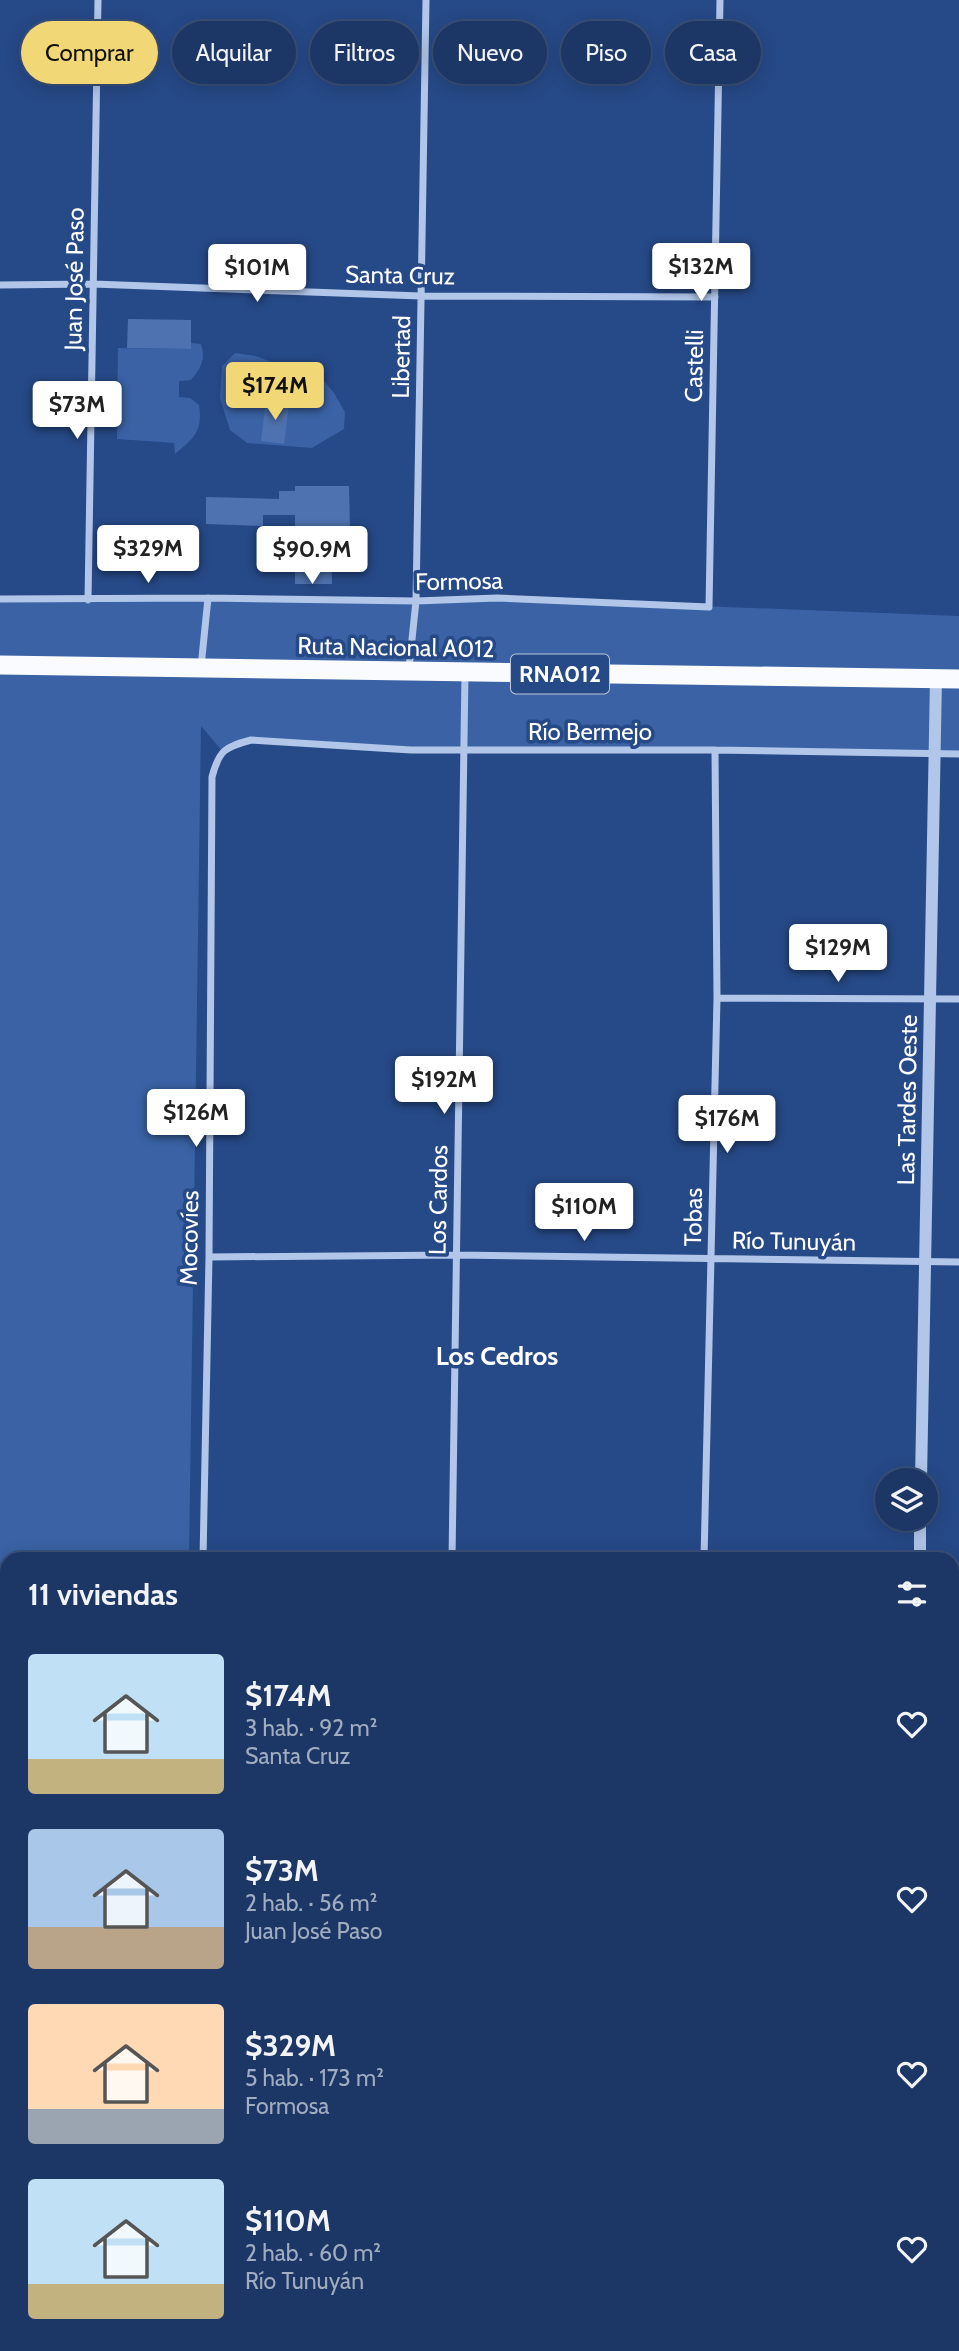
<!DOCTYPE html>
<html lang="es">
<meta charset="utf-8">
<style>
body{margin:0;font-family:Cabin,sans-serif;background:#253f6b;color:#f1f3f6;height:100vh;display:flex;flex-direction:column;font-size:26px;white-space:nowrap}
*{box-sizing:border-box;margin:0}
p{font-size:23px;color:#a0acbf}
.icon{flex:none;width:38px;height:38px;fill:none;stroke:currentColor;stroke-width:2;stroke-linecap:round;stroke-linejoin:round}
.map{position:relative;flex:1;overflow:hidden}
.drawer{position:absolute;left:0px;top:1552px;width:959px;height:800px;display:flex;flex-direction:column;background:#1c3765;border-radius:21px 21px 0 0;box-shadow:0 4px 18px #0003,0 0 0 2px #3a5179}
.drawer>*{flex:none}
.banner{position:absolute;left:21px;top:21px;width:917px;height:63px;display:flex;gap:14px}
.buttons{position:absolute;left:875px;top:1468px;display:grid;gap:14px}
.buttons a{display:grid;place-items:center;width:63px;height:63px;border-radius:50%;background:#1c3765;box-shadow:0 4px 18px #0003,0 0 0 2px #3a5179;font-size:35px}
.price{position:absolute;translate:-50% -60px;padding:0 16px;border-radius:7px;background:#fff;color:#222;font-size:23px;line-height:46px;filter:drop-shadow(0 2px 4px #0008)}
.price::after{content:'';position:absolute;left:50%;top:42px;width:21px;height:16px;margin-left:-10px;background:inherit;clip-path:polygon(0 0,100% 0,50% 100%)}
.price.selected{background:#f2d776;color:#111}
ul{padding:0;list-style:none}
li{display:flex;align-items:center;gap:21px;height:175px;padding:0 28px}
li span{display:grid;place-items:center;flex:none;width:196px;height:140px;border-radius:7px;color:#555}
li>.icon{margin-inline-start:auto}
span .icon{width:84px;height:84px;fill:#fffc;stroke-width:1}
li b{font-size:30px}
h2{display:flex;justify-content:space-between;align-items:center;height:84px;padding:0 28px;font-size:30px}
.pill{padding:0 24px;border-radius:32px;background:#1c3765;box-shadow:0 4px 18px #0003,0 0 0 2px #3a5179;font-size:24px;line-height:63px}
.pill.selected{background:#f2d776;color:#111}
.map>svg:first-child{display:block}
</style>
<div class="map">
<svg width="959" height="2351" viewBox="0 0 959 2351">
<rect width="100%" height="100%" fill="#264987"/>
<!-- green -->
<path fill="#3a62a4" d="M191,343L201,344C206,359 201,368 191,380L179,381V397L190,398L199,405C203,431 194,438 175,454L174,443L117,439L118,348L190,349Z
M235,353L256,356L281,366L320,376L334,393L345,412L344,429L312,448L247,443L230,430L220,398L222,366Z
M497,598L959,616V754L464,750L251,740L223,752L201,726L189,1559H7V2089H0V599Z
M215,2345H952L957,2351H215Z"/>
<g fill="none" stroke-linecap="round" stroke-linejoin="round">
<!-- stream -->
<path stroke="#a5c0e9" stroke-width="5" d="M0,2093H7
M342,2351L344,2345"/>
</g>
<!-- building -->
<path fill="#4e72af" d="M128,319L191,320V349L127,348Z
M266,401L289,404L284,444L261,441Z
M295,486H349L350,527H331L332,584H295V515H263V526L206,524V497L279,499V491H295Z"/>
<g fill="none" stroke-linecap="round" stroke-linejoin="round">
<!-- minor -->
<path stroke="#b1c6e9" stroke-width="7" d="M0,285L93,284L421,296L715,297
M0,599L208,598L416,601L497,598L709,607L720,0
M88,600L98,0
M201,667L208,598
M409,668L416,601L426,0
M717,998L959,999
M209,1257L456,1255L959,1262
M203,1559L209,1257L212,777C219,750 225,747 251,740L411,750H715L959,754
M452,1559L465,673
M704,1559L717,998L715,750
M952,1680H959
M952,2103H959
M0,2107H7
M0,2316H7
M201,2351V2345"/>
<!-- tertiary -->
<path stroke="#b1c6e9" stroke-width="12" d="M921,1480L936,679
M920,1559V1519
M952,2335L957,2351"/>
<!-- trunk -->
<path stroke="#fafbfe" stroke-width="19" d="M0,665L959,679"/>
</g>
<g text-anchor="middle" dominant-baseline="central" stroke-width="7" stroke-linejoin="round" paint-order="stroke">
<!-- shield labels -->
<rect fill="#264987" stroke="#bec8db" stroke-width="2" x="511" y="654.5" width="98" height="39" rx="5"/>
<g font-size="23" font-weight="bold" fill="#fff">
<text x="560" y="674">RNA012</text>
</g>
<!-- street labels -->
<g font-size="24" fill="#fff" stroke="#264987">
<text transform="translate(400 275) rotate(1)">Santa Cruz</text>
<text transform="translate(74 279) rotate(-89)">Juan José Paso</text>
<text transform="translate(401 357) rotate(-89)">Libertad</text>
<text transform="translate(694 366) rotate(-89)">Castelli</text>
<text transform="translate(459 581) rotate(-1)">Formosa</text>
<text transform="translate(396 647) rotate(1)">Ruta Nacional A012</text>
<text x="590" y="731">Río Bermejo</text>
<text transform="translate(907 1100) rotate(-89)">Las Tardes Oeste</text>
<text transform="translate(438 1200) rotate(-89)">Los Cardos</text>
<text transform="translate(693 1217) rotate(-89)">Tobas</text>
<text transform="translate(189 1238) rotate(-89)">Mocovíes</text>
<text transform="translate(794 1241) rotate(1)">Río Tunuyán</text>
</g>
<!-- neighbourhood labels -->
<g font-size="26" font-weight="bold" fill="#fff" stroke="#264987">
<text x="497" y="1356">Los Cedros</text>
</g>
</g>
</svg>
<div class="buttons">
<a><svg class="icon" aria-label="layers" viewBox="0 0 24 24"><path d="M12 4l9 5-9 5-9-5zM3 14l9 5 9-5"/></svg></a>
</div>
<b class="price" style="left:701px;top:303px">$132M</b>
<b class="price" style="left:257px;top:304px">$101M</b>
<b class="price selected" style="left:275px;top:422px">$174M</b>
<b class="price" style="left:77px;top:441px">$73M</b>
<b class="price" style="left:148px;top:585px">$329M</b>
<b class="price" style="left:312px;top:586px">$90.9M</b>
<b class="price" style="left:838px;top:984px">$129M</b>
<b class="price" style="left:444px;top:1116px">$192M</b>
<b class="price" style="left:196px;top:1149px">$126M</b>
<b class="price" style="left:727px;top:1155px">$176M</b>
<b class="price" style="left:584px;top:1243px">$110M</b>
<div class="banner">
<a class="pill selected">Comprar</a>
<a class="pill">Alquilar</a>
<a class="pill">Filtros</a>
<a class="pill">Nuevo</a>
<a class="pill">Piso</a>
<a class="pill">Casa</a>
</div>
<section class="drawer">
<h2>11 viviendas<svg class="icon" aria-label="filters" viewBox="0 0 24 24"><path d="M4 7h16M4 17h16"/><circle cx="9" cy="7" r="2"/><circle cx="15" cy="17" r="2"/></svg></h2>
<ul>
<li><span style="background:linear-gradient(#bfe0f5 75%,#c2b280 0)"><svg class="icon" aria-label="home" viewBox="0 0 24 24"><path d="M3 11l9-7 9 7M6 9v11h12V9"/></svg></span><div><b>$174M</b><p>3 hab. · 92 m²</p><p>Santa Cruz</p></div><svg class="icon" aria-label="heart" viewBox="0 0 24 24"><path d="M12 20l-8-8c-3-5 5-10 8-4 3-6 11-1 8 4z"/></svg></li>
<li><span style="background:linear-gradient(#a9c7e8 70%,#b9a48a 0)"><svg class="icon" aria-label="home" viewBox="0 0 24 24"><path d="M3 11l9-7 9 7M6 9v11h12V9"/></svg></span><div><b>$73M</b><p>2 hab. · 56 m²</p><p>Juan José Paso</p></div><svg class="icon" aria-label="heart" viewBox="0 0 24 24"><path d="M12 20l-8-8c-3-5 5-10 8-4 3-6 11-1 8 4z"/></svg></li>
<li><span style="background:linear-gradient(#ffd9b3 75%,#9aa5b1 0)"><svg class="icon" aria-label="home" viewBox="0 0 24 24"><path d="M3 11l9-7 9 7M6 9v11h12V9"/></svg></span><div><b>$329M</b><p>5 hab. · 173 m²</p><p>Formosa</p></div><svg class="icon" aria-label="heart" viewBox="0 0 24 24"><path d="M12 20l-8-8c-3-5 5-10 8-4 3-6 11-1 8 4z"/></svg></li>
<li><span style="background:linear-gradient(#bfe0f5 75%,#c2b280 0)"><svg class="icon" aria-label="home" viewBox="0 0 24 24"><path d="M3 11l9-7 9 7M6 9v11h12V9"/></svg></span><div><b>$110M</b><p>2 hab. · 60 m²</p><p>Río Tunuyán</p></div><svg class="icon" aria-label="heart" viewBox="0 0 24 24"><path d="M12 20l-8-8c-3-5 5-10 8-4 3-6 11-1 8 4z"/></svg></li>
</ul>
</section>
</div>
